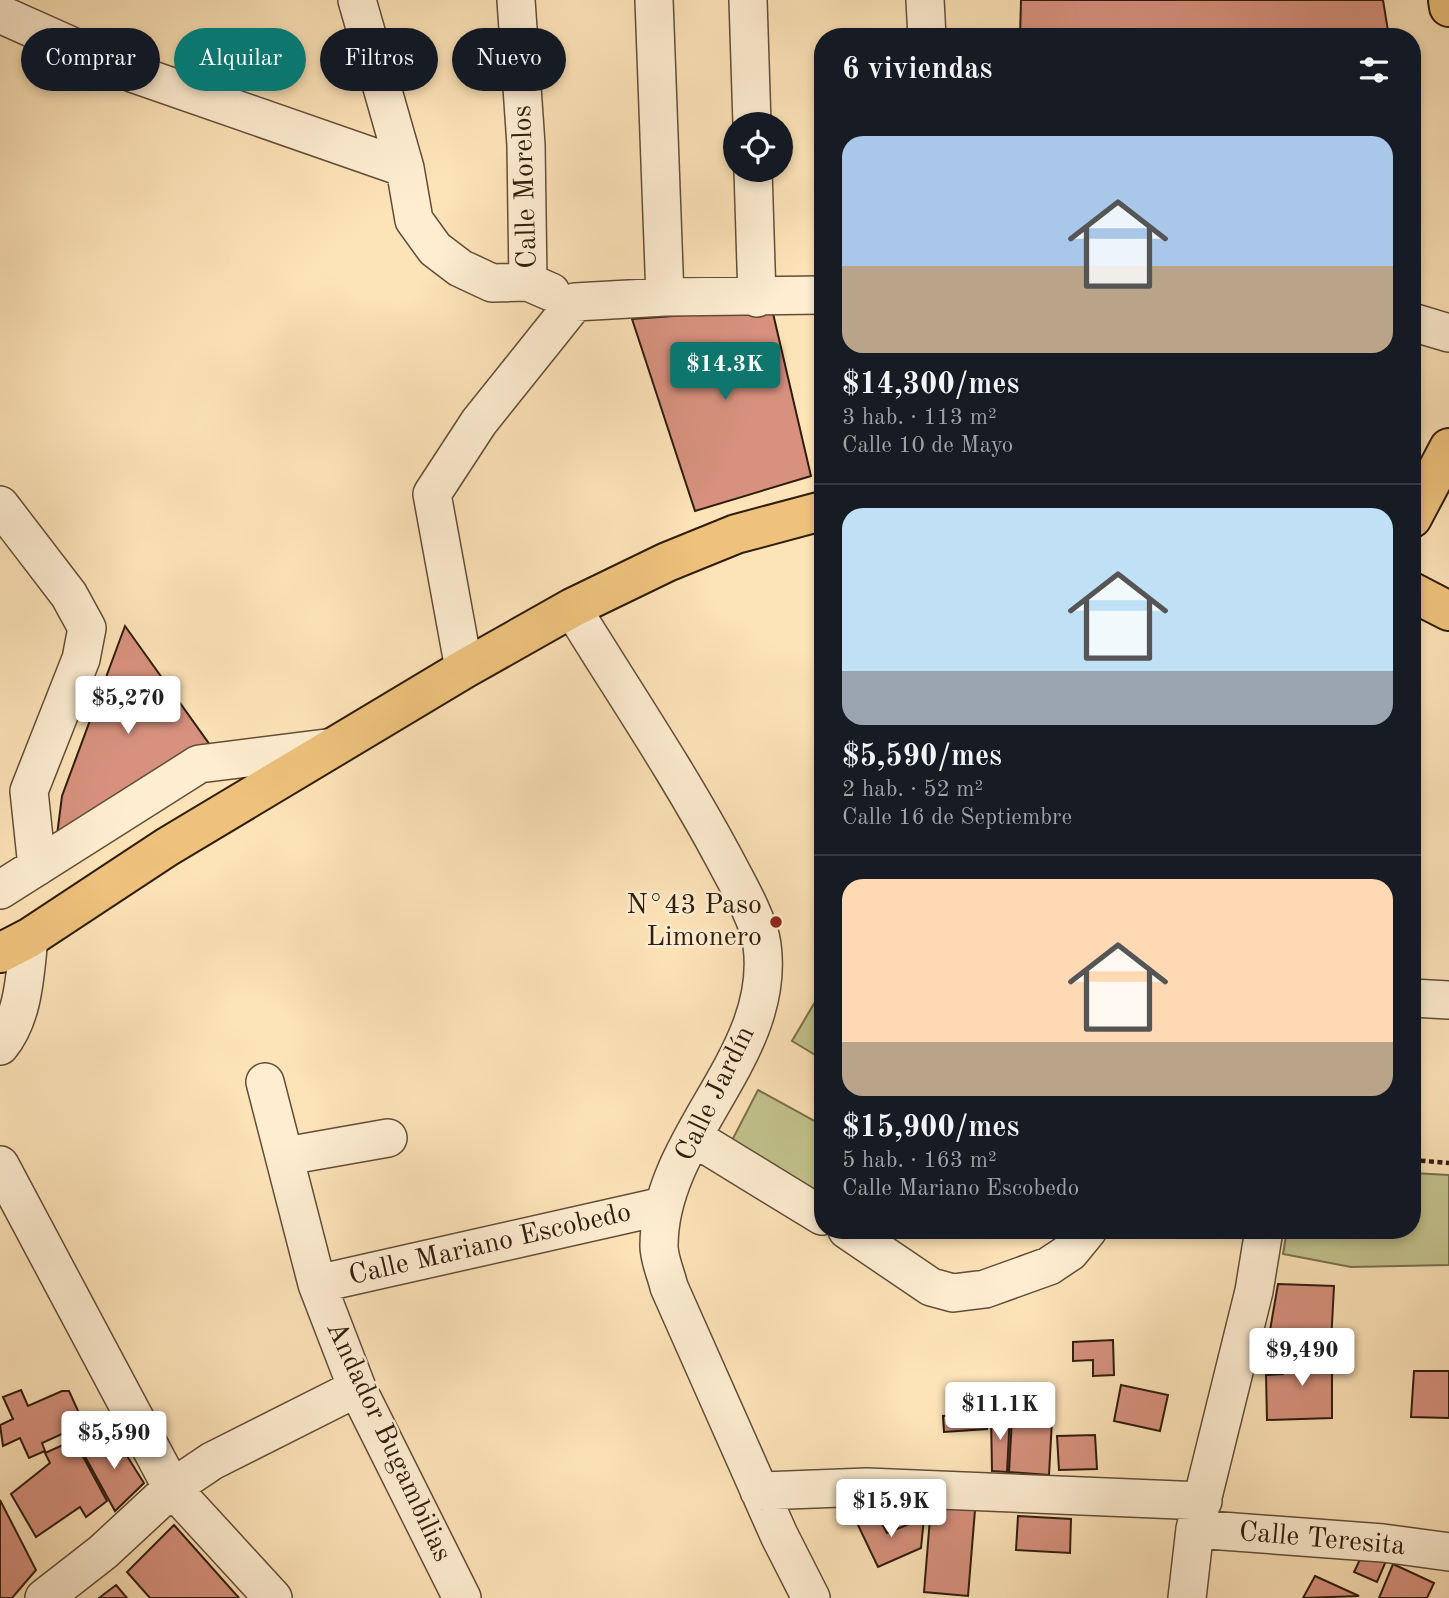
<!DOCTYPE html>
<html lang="es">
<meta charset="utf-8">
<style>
body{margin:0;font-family:"Old Standard TT",serif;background:#20242c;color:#f1f3f6;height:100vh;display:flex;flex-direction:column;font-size:26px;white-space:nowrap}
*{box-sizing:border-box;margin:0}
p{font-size:23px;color:#9ea1a6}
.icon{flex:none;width:38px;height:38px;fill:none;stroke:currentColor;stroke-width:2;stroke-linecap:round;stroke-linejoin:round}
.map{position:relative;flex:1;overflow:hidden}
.details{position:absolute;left:814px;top:28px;width:607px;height:1211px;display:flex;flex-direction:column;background:#171b24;border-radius:28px;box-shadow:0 4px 10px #0003}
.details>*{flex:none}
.banner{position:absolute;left:21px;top:28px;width:665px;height:63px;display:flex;gap:14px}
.fabs{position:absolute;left:723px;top:112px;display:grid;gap:14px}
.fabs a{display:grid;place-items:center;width:70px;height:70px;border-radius:50%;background:#171b24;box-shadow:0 4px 10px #0003;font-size:35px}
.price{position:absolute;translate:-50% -60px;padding:0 16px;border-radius:7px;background:#fff;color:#222;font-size:23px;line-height:46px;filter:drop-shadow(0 2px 4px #0008)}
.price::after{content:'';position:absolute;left:50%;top:42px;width:21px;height:16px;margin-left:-10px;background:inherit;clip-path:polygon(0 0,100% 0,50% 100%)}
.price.active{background:#0f766e;color:#fff}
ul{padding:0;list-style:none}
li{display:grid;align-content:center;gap:14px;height:371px;padding:0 28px}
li+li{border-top:2px solid #363941}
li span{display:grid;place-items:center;height:217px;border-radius:21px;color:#555}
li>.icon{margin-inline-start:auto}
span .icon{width:126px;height:126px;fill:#fffc;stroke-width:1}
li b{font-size:30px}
h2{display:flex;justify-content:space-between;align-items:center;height:84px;padding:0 28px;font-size:30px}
.chip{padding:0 24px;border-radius:32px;background:#171b24;box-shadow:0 4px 10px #0003;font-size:24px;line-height:63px}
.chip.active{background:#0f766e;color:#fff}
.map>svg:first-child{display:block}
</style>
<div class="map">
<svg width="1449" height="1598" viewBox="0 0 1449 1598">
<rect width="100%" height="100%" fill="#fde3b8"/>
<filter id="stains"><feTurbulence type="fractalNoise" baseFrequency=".00286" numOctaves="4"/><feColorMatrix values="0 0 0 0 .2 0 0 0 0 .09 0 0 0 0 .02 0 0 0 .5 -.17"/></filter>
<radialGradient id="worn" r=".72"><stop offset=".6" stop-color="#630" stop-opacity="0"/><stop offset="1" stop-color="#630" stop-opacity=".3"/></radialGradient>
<!-- green -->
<path fill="#c3c38d" stroke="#79704e" stroke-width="2" d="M822,990V1059L792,1041Z
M758,1090L822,1125V1194L726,1152Z
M1412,1173L1449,1175V1265L1351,1267L1283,1254L1287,1230H1412Z"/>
<!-- building -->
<path fill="#d7917e" stroke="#2f1d0e" stroke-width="2" d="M1021,0H1383L1389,37H1020Z
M772,309L811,476L695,511L632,319Z
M125,626L210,745L57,835L62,796Z
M1278,1284L1334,1286L1331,1343L1269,1336Z
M1113,1340L1114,1375L1093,1376V1360L1073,1361V1342Z
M1332,1351V1418L1267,1420L1266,1375L1283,1374V1366L1292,1365V1352Z
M1414,1371H1449V1418L1411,1417Z
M1121,1385L1168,1395L1160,1431L1114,1421Z
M21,1390L28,1406L62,1391H69L84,1424L42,1443L45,1451L29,1458L20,1438L3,1446L0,1425L13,1419L3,1397Z
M986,1413L987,1429L944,1432L943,1416Z
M991,1414H1010L1007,1472L992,1471Z
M1012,1418L1052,1420L1049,1475L1009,1472Z
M1095,1435L1097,1469L1059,1470L1057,1436Z
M115,1437L144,1483L115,1511L82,1451Z
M74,1440L107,1501L86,1517L80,1507L36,1537L11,1494L50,1463L45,1453Z
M0,1500L36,1570L12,1598H0Z
M931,1506L975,1510L968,1596L924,1592Z
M876,1513L887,1533L924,1518L921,1548L878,1567L857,1523Z
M1018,1516L1071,1519L1070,1553L1016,1550Z
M174,1525L239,1598H150L127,1572Z
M1364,1551L1386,1561L1377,1582L1354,1572Z
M1393,1564L1434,1583L1427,1598H1379Z
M1315,1576L1359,1596L1303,1598Z
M116,1585L127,1598H99Z"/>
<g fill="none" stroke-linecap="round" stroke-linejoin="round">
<defs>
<path id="minor" d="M357,0L405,168L414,220L435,249L460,268L492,283L528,282
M516,0L526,145L528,282L551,292
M654,0L665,297
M748,0L752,124
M925,0L927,37
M0,14L132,73L405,168
M753,170L757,298
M1412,322L1449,333
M0,505L69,595L87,628L81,659L29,791L37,867
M572,608C623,691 678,772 724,858C736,881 759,920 762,945C777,1056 659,1136 659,1246C659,1259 666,1274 669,1287L779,1535L811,1598
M464,669L432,494L479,422L575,302L665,297L822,295
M0,890L199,764L334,747
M1412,998L1449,1000
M0,1046C24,1017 25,974 29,938
M265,1082L317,1284L357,1388L462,1598
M693,1137L822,1216
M286,1156L388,1138
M0,1165L172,1488L273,1598
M847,1230L931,1287L953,1293L985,1289L1049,1266L1070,1252L1088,1230
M317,1284L663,1206
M759,1491L867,1487L1203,1501
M1195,1529L1383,1543L1449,1552
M44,1598L103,1552L172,1488L212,1461L357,1388
M1187,1598L1195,1529L1254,1291L1264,1230"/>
<path id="major" d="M1448,0L1449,7
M1412,518L1449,448"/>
<path id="highway" d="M1412,592L1449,611
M0,953L29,938L167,847L464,669L572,608L667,562L736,534L822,511"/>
</defs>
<!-- minor casing -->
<use href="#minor" stroke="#624e38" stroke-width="40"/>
<!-- major casing -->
<use href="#major" stroke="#2f1d0e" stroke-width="42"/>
<!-- highway casing -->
<use href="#highway" stroke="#2f1d0e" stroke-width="42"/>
<!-- path -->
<path stroke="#2f1d0e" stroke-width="4.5" stroke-dasharray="5 3.5" stroke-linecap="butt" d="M1412,1160L1449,1163"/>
<!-- minor -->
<use href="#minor" stroke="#feedd1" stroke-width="37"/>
<!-- major -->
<use href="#major" stroke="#eec27c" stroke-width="38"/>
<!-- highway -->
<use href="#highway" stroke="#eec27c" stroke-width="38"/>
</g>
<!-- markers -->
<circle fill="#8f2418" stroke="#feedd1" stroke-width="2.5" cx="776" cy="922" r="7"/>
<g text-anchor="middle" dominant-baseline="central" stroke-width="5" stroke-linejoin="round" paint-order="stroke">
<!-- street labels -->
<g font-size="28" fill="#2f1d0e" stroke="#feedd1">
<text transform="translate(526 187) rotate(-92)">Calle Morelos</text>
<text transform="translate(716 1094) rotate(-64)">Calle Jardín</text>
<text transform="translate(490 1245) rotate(-13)">Calle Mariano Escobedo</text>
<text transform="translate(388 1442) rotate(65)">Andador Bugambilias</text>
<text transform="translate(1322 1540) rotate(5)">Calle Teresita</text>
</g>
<!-- poi labels -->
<g font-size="28" fill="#2f1d0e" stroke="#feedd1" text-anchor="end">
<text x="762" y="906">N°43 Paso<tspan x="762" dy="32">Limonero</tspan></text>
</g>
</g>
<rect width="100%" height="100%" filter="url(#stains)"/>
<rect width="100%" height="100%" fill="url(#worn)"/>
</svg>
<div class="fabs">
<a><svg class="icon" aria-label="locate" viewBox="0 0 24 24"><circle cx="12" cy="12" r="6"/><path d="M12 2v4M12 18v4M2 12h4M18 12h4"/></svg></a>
</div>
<b class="price active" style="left:725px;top:402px">$14.3K</b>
<b class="price" style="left:128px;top:736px">$5,270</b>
<b class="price" style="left:1302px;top:1388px">$9,490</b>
<b class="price" style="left:1000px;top:1442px">$11.1K</b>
<b class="price" style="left:114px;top:1471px">$5,590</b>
<b class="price" style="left:891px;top:1539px">$15.9K</b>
<div class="banner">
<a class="chip">Comprar</a>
<a class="chip active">Alquilar</a>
<a class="chip">Filtros</a>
<a class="chip">Nuevo</a>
</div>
<section class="details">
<h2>6 viviendas<svg class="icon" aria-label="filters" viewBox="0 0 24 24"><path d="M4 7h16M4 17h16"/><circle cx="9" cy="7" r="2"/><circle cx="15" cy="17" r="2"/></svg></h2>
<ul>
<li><span style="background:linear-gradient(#a9c7e8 60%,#b9a48a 0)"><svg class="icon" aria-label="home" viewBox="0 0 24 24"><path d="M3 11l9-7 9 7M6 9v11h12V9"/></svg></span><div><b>$14,300/mes</b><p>3 hab. · 113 m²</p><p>Calle 10 de Mayo</p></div></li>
<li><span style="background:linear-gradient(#bfe0f5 75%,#9aa5b1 0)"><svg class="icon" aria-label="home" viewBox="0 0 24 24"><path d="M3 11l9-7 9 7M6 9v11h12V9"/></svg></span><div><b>$5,590/mes</b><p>2 hab. · 52 m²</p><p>Calle 16 de Septiembre</p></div></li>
<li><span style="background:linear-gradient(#ffd9b3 75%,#b9a48a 0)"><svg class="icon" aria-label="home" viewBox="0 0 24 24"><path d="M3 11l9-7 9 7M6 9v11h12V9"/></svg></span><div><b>$15,900/mes</b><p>5 hab. · 163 m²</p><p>Calle Mariano Escobedo</p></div></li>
</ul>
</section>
</div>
